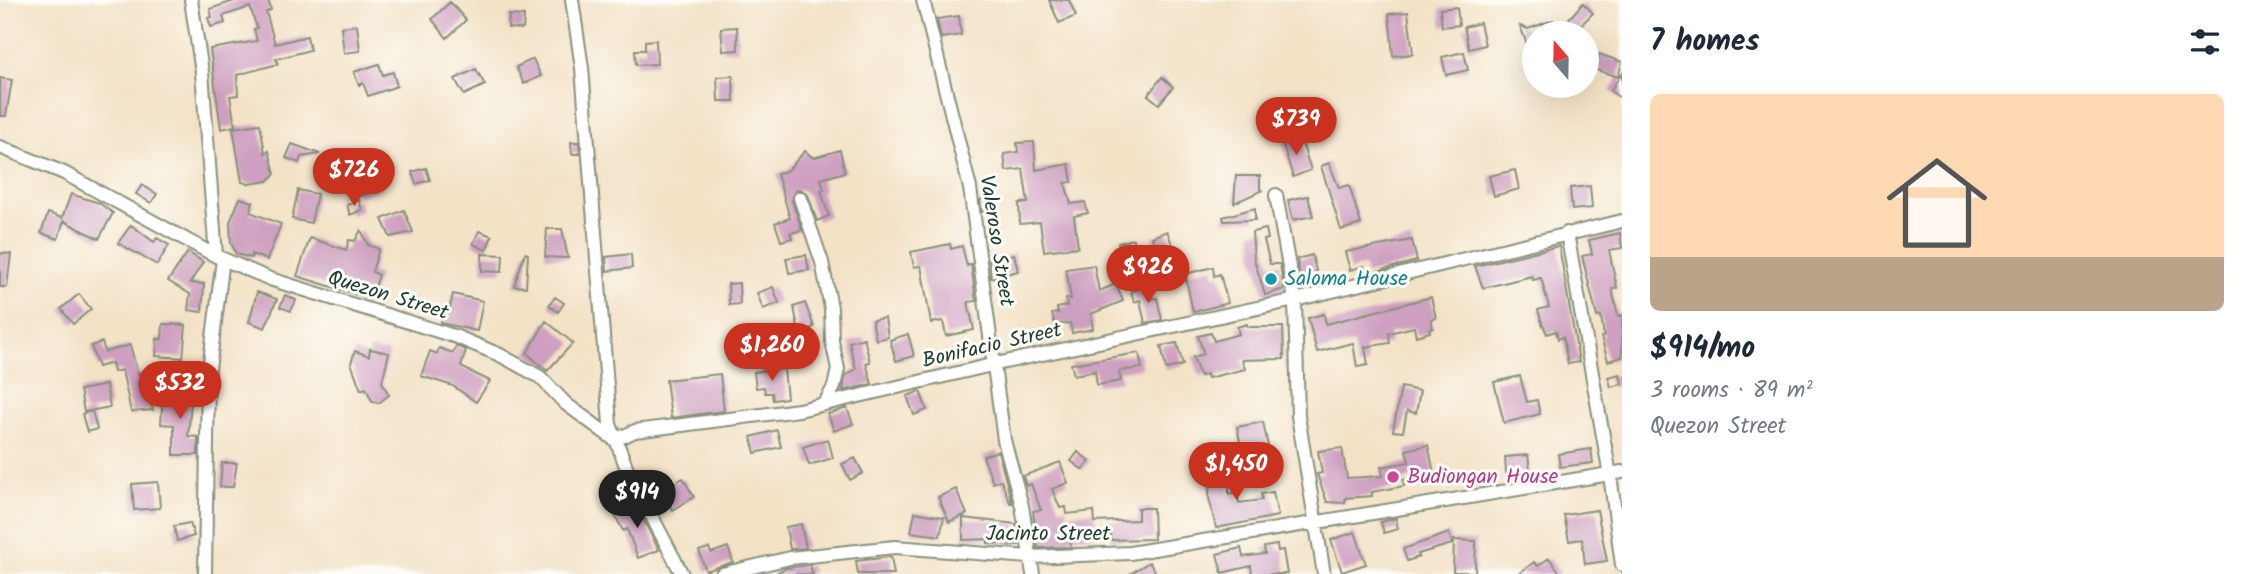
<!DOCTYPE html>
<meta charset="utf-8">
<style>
body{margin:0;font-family:Kalam,sans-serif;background:#f2f2f3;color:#1f2937;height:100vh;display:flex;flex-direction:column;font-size:26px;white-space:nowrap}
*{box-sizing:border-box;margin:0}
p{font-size:23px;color:#747a83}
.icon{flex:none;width:38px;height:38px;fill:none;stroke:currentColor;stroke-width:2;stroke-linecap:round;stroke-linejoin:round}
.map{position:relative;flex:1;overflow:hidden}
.details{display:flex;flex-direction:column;background:#fff;width:630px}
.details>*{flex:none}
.needle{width:46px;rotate:340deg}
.fabs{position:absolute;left:1522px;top:21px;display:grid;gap:14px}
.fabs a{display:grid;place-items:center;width:77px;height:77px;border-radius:50%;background:#fff;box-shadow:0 7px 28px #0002;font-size:35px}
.price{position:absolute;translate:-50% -60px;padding:0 16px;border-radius:24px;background:#c8321e;color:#fff;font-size:23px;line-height:46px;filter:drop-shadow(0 2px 4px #0008)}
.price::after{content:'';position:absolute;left:50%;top:42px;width:21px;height:16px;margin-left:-10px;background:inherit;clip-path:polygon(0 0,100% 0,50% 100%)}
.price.current{background:#222;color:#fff}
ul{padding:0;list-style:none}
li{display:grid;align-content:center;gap:14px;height:371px;padding:0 28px}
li+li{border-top:2px solid #e0e1e3}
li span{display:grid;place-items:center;height:217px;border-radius:10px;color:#555}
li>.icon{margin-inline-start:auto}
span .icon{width:126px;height:126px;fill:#fffc;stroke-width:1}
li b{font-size:30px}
h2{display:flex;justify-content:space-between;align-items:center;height:84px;padding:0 28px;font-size:30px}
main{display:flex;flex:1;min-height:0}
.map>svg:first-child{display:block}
</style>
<main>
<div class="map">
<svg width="1622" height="574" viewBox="0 0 1622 574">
<rect width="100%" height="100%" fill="#fdfcf7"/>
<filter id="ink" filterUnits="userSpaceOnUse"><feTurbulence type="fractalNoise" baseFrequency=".0143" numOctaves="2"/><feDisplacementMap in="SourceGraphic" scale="14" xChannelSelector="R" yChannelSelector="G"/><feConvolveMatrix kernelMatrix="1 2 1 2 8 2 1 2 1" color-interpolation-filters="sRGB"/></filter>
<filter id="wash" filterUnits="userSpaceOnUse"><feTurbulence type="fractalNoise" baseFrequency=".00686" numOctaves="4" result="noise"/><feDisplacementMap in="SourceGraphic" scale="28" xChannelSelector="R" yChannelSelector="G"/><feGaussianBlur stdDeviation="1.57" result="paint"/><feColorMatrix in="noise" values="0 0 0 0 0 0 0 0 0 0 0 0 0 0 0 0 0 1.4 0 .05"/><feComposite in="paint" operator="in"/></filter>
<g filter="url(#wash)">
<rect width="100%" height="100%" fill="#f3e2c6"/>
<g id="blocks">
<!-- building -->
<path fill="#ce9fc0" d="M237,0H268L271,10L266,12L275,44L307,36L310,50L276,59L278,64L237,75L238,95L230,96L235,126L221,129L210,49L257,41L254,29L257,28L250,7L223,16L225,23L211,27L208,18L212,17L210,9Z
M1049,0H1069L1076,16L1059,23Z
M450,2L466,20L447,38L432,19Z
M1583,3L1593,13L1579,27L1586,33H1535L1534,63L1520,26L1528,29L1553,20L1557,32Z
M1457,7L1459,25L1442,27L1440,9Z
M1408,12L1413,54L1393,56L1389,14Z
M509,15L524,16L523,29L508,28Z
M959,16L961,35L941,38L937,19Z
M1480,23L1485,45L1469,49L1464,27Z
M357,25L360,51L344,53L341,27Z
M737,27L738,50L723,51L721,28Z
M656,40L657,64L636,65L635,50H645V41Z
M1464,52L1468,70L1446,75L1442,57Z
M1599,54L1622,62L1618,77L1594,69Z
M533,59L541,76L524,84L516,67Z
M379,64L383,75L393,72L397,86L368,96L363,83L359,85L354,72Z
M476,69L485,85L464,95L455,79Z
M1622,73V99L1610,91Z
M733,76L734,101H718L717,77Z
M1162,77L1173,87L1159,104L1148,95Z
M0,78L12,80L6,116H0Z
M260,124L265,153L269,151L275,174L268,181L249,184L242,182L233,128Z
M1300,137L1311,170L1293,177L1282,142Z
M571,142H579L580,154H572Z
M1034,142L1036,170L1069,164L1072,182L1065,183L1071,204L1085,202L1088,213L1074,216L1078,247L1044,251L1040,222L1020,224L1019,203H1028L1023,169L1006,171L1004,154L1018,152L1017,143Z
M292,144L320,154L301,157L299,163L286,158Z
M840,150L845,172L821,179L824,190L821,191L829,216L817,221L808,195L802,190H797L792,200L802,230L790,233L792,238L781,241L775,223L790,218L777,174L788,170L805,151L813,158Z
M373,163L382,188L358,197L349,171Z
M1329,163L1339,188L1349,185L1361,224L1341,230L1321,166Z
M426,168L430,180L416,184L412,172Z
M1515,170L1519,189L1494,196L1489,176Z
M1236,176H1260V190H1263L1234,203Z
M142,185L157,194L151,203L136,194Z
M1590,186L1592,208L1572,210L1570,188Z
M298,190L317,194L311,223L292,219Z
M71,194L99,203L113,213L99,239L64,221L58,239L41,233L48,213L62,218Z
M1308,196L1313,216L1293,220L1288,200Z
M994,197L996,209L982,212L980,200Z
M240,198L253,202L250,212L281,224L267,260L252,254L251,258L236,254L231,243L230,222Z
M359,200L362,210L350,215L347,205Z
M1255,208V220L1224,221L1223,217Z
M404,210L413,232L390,237L382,219Z
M131,225L154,242L157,238L169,245L157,265L118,243Z
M547,229H562L568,258L545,257Z
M1266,229L1268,239L1264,240L1270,264H1280L1284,289L1265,295L1254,259L1252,232Z
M361,230L368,245L379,249L372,272L379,275L371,299L297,276L310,238L346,250L349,240L355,241Z
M479,231L492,236L486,250L473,244Z
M1167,231L1174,249L1159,255L1152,237Z
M1620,233L1622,248L1609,250L1617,288L1612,289L1618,316L1622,315V357L1608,361L1601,337L1604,336L1601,316L1597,317L1582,256L1592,254L1589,240Z
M1133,239L1136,255L1121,259L1118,243Z
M1412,240L1417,261L1366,274L1364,266L1350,270L1345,252Z
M950,244L951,249L962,246L967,266L971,264L976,301L968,302L974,330L946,336L943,321L931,323L921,266L914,267L911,252Z
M1559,246L1579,362L1568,364L1563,337L1558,339L1556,331L1547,334L1542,323L1538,310L1549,307L1541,278L1533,280L1532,276L1483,288L1475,266Z
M188,252L203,262L190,283L204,284L202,312L188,310L190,294L168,281Z
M0,253L11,254L7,287H0Z
M525,253L528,254L526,287L514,286Z
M482,254L503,255L502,272L482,271Z
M631,254L632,268L607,271L606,257Z
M1014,254L1018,271L991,278L989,260Z
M806,255L809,270L789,273L786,258Z
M1312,255L1319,282L1301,286L1297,259Z
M1094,265L1099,291L1116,284L1123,301L1091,314L1093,329L1072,333L1070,323L1055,325L1052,314L1058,313L1057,308L1067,306L1066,299H1071L1066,269Z
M1213,267L1214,276L1220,274L1228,303L1193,312L1185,274Z
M739,283L740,304L729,305L728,284Z
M773,287L779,303L763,309L757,293Z
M1149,287L1151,299L1157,298L1162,320L1145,323L1140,300L1134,302L1131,291Z
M257,292L277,299L265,328L249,322Z
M79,294L91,309L73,324L61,309Z
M453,294L483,301L477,331L441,323L443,310L449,311Z
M285,295L296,300L291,311L280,307Z
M555,297L564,303L558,312L549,305Z
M1431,297L1436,318L1431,319L1433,328L1429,329L1430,332L1416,336L1414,327L1389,333L1390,343L1365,347L1368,365L1357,367L1353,343L1317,352L1308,318L1324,314L1326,324Z
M805,303L814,327L799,333L794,307Z
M885,318L888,337L876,340L872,320Z
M546,321L573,343L547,371L527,353Z
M163,324L186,325L183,358L156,356L157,339H162Z
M1247,324L1248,327H1283L1284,359L1242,360L1245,369L1208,378L1207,374L1200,376L1193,357L1204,354L1198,336L1211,333L1214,341L1239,334L1237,327Z
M908,334L914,356L896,361L890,340Z
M864,338L870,362L866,363L872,384L843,391L845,376L856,369L849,342Z
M102,342L105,352L130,345L138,374L141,373L153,410L131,412L122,370L114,372L112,363L98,367L91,346Z
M1177,343L1183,365L1166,369L1161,346Z
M786,345L790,355L779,359L775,349Z
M456,346L466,350L461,367L490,381L476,402L453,386L421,376L430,351L437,354L439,348L453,353Z
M370,349L389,353L382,382L389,395L379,403L372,401L366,388L361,390L351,363L355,351L369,356Z
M1139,353L1142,368L1119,371L1121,381L1097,385L1095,371L1074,375L1071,364Z
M784,369L787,398L773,400L772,393H765L764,387L756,388L754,372Z
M720,374L724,411L671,418L666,380Z
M1620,374L1622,384L1611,387L1608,377Z
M1520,376L1527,402L1537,400L1540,414L1504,423L1494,382Z
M106,385L110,407L84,412L80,390Z
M1401,387L1420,391L1416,413L1407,411L1403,432L1393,431Z
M163,391L192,393L188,436L198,437V455H174V425L161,424Z
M920,391L927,410L914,415L907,396Z
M847,408L853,424L834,431L828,414Z
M92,411L97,429L87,432L82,414Z
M1263,422L1269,451L1243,457L1237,427Z
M777,430L781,447L755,453L751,437Z
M828,439L833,458L809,465L803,447Z
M1428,445L1434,473L1403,480L1404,486L1372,492V496L1345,498V503L1327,502L1317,474L1322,473L1318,451L1342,448L1347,478L1383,476L1381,467L1409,462L1406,450Z
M1591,449L1593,463L1560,467L1558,454Z
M998,451L1012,503H1010L1001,480L993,483L983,456Z
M1078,452L1090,461L1083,470L1071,461Z
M1528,455L1530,471L1506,473L1505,457Z
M855,458L863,473L850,480L842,464Z
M1060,462L1068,483L1052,489L1060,508L1066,507L1067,514L1094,511L1095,522L1138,520V508H1153L1154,539L1111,540V533L1070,538L1071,547L1038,548L1033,511L1041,510L1031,484L1026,486L1023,476Z
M222,463H237L233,487H220Z
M1210,467H1229V494L1237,492L1239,503L1262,500L1261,494L1273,492L1278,516L1216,528L1209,498Z
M683,478L694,497L673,510L662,490Z
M158,482L160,508L134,510L132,484Z
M956,489L967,514L949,522L938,497Z
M634,502L659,550L638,558L627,529L623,531L614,513Z
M1597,510L1607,561L1585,564L1582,539L1569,541L1564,515Z
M915,512L944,517L940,536L911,532Z
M963,518L1016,524L1019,545L988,543V539L963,540Z
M1396,518L1398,529L1384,533L1381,522Z
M190,523L194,536L177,541L174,526Z
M801,524L806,548L790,549L786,527Z
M1355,532L1366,564L1342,572L1331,540Z
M1449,533L1452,544L1418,554L1419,557L1407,561L1403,549Z
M1454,540L1476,541L1475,572H1453Z
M1277,545L1278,551L1283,550L1287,574H1252L1251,566L1222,573L1217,554L1241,548L1243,557L1265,554L1264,547Z
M728,547L733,562L706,571L699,551L709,548L711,553Z
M891,557L894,574H858L856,561Z
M1549,558L1561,574H1518L1534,562L1538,566Z
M1149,562L1157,574H1130Z
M810,565L813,574H774L786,568Z"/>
</g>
</g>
<g filter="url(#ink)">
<use href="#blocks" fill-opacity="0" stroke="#89907d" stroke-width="2"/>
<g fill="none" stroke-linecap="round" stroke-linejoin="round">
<defs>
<path id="minor" d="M191,0L202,72L216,256
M572,0L582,68L610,424L627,469L682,574
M923,0L970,188L1004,440L1022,506L1033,574
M0,147L64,173L216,256L270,279L457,337L500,355L540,377L566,404L615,440
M1276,195L1295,300L1298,416L1324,574
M800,198L822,262L831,308L832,341L838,369L834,387L825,403
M1567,233L1610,475L1622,565
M615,440L635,431L799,410L996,364L1295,300L1622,221
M205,574L208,377L223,259
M722,574L790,558L895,547L1030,557L1130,553L1622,472"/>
</defs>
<!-- minor casing -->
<use href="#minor" stroke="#89907d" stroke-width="16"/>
<!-- minor -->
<use href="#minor" stroke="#fff" stroke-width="12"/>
</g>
</g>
<!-- markers -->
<circle fill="#0f9aa8" stroke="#fdfcf7" stroke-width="2.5" cx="1271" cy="279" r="7"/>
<circle fill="#d1479c" stroke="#fdfcf7" stroke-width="2.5" cx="1393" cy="477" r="7"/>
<g text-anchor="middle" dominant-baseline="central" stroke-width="6" stroke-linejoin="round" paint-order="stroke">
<!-- street labels -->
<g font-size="21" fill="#1f3d34" stroke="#fdfcf7">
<text transform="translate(996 241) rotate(81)">Valeroso Street</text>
<text transform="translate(388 296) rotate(17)">Quezon Street</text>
<text transform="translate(992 346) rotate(-13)">Bonifacio Street</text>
<text x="1048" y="534">Jacinto Street</text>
</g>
<!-- culture labels -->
<g font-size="21" fill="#0d838f" stroke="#fdfcf7" text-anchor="start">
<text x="1285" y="279">Saloma House</text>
</g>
<!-- hotel labels -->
<g font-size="21" fill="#b23c85" stroke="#fdfcf7" text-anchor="start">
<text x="1407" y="477">Budiongan House</text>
</g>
</g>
</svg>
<div class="fabs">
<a><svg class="needle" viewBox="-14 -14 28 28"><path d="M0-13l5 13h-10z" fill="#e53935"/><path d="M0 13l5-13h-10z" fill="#747a83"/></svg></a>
</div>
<b class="price" style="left:1296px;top:157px">$739</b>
<b class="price" style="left:354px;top:208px">$726</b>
<b class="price" style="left:1148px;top:305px">$926</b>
<b class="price" style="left:772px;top:383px">$1,260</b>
<b class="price" style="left:180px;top:421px">$532</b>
<b class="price" style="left:1236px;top:502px">$1,450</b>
<b class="price current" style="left:637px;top:530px">$914</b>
</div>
<section class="details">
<h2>7 homes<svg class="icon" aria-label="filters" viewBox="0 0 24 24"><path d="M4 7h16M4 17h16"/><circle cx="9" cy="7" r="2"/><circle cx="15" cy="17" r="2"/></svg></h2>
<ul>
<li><span style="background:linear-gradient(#ffd9b3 75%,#b9a48a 0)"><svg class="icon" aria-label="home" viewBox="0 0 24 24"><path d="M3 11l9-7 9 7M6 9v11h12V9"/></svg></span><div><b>$914/mo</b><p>3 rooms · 89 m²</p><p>Quezon Street</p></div></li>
</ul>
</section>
</main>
